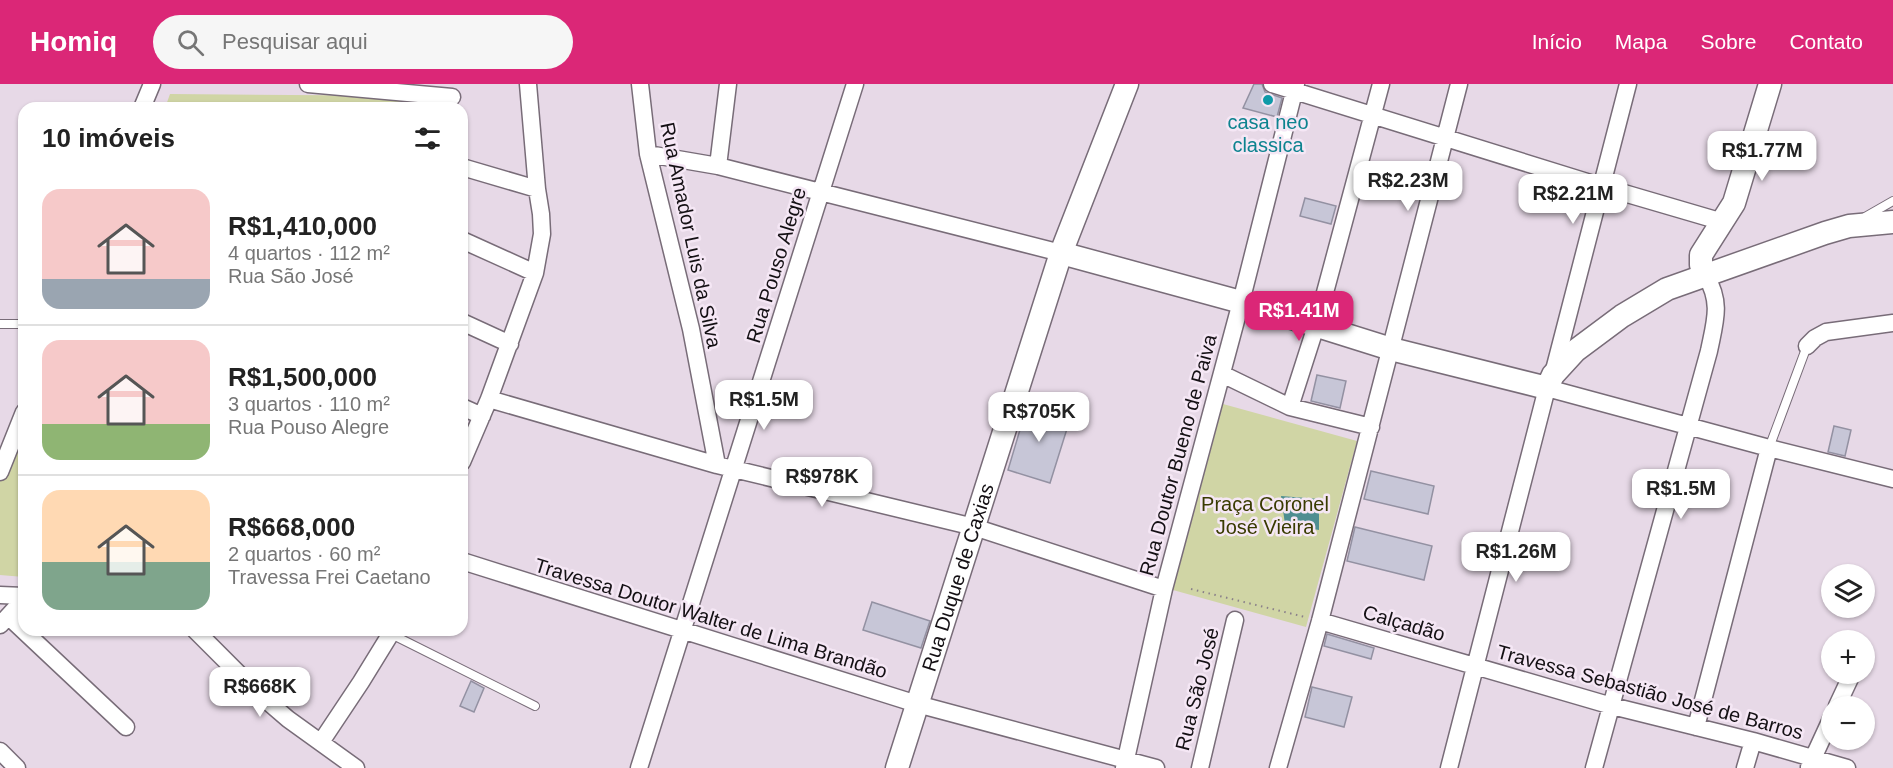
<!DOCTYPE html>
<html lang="pt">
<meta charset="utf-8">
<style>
body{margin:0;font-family:Arial,sans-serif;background:#f6f6f6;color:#222;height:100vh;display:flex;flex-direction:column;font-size:22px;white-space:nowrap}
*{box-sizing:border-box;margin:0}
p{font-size:20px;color:#767676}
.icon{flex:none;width:33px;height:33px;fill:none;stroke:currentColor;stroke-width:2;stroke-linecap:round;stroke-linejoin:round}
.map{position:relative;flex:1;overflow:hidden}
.sheet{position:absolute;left:18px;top:18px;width:450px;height:534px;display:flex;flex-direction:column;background:#fff;border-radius:18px;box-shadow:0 2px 4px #0004}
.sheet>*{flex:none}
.controls{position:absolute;left:1821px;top:480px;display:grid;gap:12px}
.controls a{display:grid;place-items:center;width:54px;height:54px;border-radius:50%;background:#fff;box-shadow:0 2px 4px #0004;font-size:30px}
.price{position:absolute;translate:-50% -51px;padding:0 14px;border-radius:12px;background:#fff;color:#222;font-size:20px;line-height:39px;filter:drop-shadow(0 2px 3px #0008)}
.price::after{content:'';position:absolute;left:50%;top:36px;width:18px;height:14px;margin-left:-9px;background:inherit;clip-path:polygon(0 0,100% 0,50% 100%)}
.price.active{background:#db2777;color:#fff}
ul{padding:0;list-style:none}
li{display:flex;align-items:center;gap:18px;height:150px;padding:0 24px}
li+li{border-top:2px solid #e0e0e0}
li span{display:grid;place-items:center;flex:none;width:168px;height:120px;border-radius:18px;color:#555}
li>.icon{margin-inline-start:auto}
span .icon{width:72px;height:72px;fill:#fffc;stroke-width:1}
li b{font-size:26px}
h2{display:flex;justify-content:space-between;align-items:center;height:72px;padding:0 24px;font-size:26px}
header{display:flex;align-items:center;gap:36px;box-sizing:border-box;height:84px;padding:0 30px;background:#db2777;color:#fff}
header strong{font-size:28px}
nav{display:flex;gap:33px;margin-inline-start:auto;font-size:21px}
.search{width:420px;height:54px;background:#f6f6f6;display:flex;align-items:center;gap:15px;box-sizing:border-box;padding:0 21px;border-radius:33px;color:#767676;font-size:22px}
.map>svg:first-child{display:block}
</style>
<header>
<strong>Homiq</strong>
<div class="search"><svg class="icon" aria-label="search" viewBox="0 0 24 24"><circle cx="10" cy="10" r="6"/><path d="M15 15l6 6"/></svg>Pesquisar aqui</div>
<nav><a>Início</a><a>Mapa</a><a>Sobre</a><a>Contato</a></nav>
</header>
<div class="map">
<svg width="1893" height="684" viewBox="0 0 1893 684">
<rect width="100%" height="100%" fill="#e7d9e7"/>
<!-- green -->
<path fill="#d0d5a5" d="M170,10L438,12L433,24H165Z
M1223,320L1357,357L1306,543L1173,506Z
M11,360L24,365V493L0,491V398Z"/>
<!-- water -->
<path fill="#4e8e91" d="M1281,412L1319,415V446L1285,440Z"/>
<!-- building -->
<path fill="#c7c6d7" stroke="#9391a2" stroke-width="1.5" d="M1254,0H1262L1265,8L1282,14L1277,33L1243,24Z
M1305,114L1336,122L1331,140L1300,132Z
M1317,291L1346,297L1340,324L1311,317Z
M1028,319L1071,332L1050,399L1008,386Z
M1834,342L1851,346L1845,372L1828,368Z
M1371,387L1434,402L1428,430L1364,415Z
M1355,443L1432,462L1424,496L1347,477Z
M872,518L930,537L921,564L863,546Z
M1327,550L1374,564L1371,575L1324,562Z
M471,597L484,604L474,628L460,622Z
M1312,603L1352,613L1344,643L1305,633Z"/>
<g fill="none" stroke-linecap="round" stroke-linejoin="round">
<defs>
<path id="lane" d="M1865,133L1893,117
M0,240H24
M1769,364L1807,262
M391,550L535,622"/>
<path id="street" d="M308,0L452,13
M640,0L648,70L691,245L717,381
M1272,0L1600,102L1723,138
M142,24L152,0
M648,70L718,82L1061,169
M718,82L728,0
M462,83L537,105
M462,156L535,189
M462,238L510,260
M1807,262L1815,254L1826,248L1893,239
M1222,290L1290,323L1371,343
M1553,290L1628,0
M489,315L717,381L974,443L1164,505
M462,323L482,332
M1290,323L1316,242L1381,0
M462,378L489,315L535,189L542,150L541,130L537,105L528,0
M0,388L24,328
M462,477L917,620L1156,684
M0,511L24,512
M9,533L126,643
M1320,537L1612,622L1753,657L1847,684
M0,541L24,515
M195,546L259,610L288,635L356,684
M1837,622L1852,590
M1696,643L1769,364
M321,658L361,598L393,546
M0,667L17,684
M1809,683L1832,633
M639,684L855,0
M1124,684L1164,505L1241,218L1296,0
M1200,684L1235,536
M1278,684L1320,537L1459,0
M1449,684L1547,304L1769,364L1893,395
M1594,684L1709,267C1715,237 1722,219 1706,192
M1745,684L1753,657"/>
<g id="secondary">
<path d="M1061,169L1241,218L1391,265L1547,304L1553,291L1575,267L1622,232L1667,205L1825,149L1849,142L1893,138"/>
<path d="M1706,192L1701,181V171L1734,119L1770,0"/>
<path id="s1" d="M897,684L1061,169L1127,0"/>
</g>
</defs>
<!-- lane casing -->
<use href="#lane" stroke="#786c78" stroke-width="10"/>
<!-- street casing -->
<use href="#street" stroke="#786c78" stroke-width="19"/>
<!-- secondary casing -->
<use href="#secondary" stroke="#786c78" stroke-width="25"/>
<!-- path -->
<path stroke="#8a808a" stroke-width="2" stroke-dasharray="1.5 4.5" stroke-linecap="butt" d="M1191,505L1305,533"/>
<!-- lane -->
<use href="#lane" stroke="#fff" stroke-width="8"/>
<!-- street -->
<use href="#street" stroke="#fff" stroke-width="16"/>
<!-- secondary -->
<use href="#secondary" stroke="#fff" stroke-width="22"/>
</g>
<!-- markers -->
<circle fill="#0f9aa8" stroke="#f5e7f5" stroke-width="2" cx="1268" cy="16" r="6"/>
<g text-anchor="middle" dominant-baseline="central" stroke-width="5" stroke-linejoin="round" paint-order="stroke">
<!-- culture labels -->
<g font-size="20" fill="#0d838f" stroke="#f5e7f5">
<text x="1268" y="38">casa neo<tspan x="1268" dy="23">classica</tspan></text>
</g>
<!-- street labels -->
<g font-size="20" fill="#141014" stroke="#f5e7f5">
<text transform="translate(691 151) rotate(78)">Rua Amador Luis da Silva</text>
<text transform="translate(776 181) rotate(-73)">Rua Pouso Alegre</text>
<text transform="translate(1178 371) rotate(-75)">Rua Doutor Bueno de Paiva</text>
<text stroke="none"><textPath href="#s1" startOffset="200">Rua Duque de Caxias</textPath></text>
<text transform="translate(711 534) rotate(17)">Travessa Doutor Walter de Lima Brandão</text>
<text transform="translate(1404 539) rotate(16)">Calçadão</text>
<text transform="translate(1197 605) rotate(-76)">Rua São José</text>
<text transform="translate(1650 608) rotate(15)">Travessa Sebastião José de Barros</text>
</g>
<!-- park labels -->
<g font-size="20" fill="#393b00" stroke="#f5e7f5">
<text x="1265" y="420">Praça Coronel<tspan x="1265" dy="23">José Vieira</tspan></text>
</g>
</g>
</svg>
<div class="controls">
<a><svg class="icon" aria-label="layers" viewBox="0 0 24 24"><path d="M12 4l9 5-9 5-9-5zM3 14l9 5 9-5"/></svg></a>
<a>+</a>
<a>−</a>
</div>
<b class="price" style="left:1762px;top:98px">R$1.77M</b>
<b class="price" style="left:1408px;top:128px">R$2.23M</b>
<b class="price" style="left:1573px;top:141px">R$2.21M</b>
<b class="price active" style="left:1299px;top:258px">R$1.41M</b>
<b class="price" style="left:764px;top:347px">R$1.5M</b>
<b class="price" style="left:1039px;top:359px">R$705K</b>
<b class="price" style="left:822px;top:424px">R$978K</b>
<b class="price" style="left:1681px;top:436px">R$1.5M</b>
<b class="price" style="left:1516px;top:499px">R$1.26M</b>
<b class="price" style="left:260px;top:634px">R$668K</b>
<section class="sheet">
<h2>10 imóveis<svg class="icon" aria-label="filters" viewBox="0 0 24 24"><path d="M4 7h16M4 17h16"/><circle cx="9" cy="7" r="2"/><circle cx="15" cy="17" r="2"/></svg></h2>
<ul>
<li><span style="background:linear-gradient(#f6c9c9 75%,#9aa5b1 0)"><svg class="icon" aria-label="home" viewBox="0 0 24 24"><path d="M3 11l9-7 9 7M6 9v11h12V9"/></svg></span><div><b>R$1,410,000</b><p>4 quartos · 112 m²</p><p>Rua São José</p></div></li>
<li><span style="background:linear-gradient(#f6c9c9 70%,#8fb573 0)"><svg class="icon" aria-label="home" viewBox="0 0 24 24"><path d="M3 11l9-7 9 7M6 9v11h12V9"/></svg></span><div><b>R$1,500,000</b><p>3 quartos · 110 m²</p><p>Rua Pouso Alegre</p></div></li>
<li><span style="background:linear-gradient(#ffd9b3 60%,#7fa58c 0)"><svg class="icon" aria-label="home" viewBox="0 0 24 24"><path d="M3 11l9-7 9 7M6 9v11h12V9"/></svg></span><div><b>R$668,000</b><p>2 quartos · 60 m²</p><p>Travessa Frei Caetano</p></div></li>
</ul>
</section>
</div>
